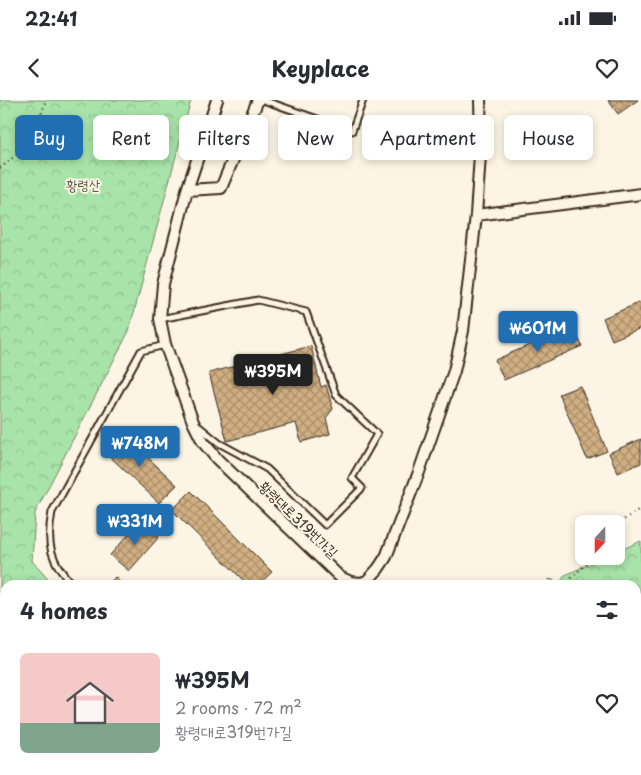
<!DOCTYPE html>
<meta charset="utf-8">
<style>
body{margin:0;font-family:"Playpen Sans","Poor Story",sans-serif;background:#f2f2f3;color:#2b2b33;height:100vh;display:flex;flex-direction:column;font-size:19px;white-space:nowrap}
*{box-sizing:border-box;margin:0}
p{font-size:16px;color:#7c7c81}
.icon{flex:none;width:28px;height:28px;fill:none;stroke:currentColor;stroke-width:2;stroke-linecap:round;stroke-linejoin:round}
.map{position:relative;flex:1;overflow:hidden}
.drawer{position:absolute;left:0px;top:480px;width:641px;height:195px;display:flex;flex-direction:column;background:#fff;border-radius:15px 15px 0 0;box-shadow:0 2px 8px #0003}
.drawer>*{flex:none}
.top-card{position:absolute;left:15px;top:15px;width:611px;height:45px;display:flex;gap:10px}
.needle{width:32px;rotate:201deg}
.tools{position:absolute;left:575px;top:415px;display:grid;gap:10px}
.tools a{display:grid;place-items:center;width:50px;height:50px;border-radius:8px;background:#fff;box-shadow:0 2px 8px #0003;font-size:25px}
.price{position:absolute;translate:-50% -42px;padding:0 11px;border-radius:5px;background:#1f6fb2;color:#fff;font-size:16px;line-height:32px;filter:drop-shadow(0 1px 2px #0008)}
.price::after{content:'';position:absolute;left:50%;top:30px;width:15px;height:11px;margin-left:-8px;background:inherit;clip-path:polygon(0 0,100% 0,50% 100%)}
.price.selected{background:#222;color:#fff}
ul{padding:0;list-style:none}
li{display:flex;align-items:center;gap:15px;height:125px;padding:0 20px}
li span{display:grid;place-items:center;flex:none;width:140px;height:100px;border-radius:8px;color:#555}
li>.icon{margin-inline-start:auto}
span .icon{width:60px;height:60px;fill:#fffc;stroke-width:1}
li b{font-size:21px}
h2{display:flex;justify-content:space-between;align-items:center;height:60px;padding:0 20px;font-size:21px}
.pill{padding:0 18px;border-radius:8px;background:#fff;box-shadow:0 2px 8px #0003;font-size:18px;line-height:45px}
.pill.selected{background:#1f6fb2;color:#fff}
.status{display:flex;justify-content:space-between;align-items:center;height:35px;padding:0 25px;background:#fff;direction:ltr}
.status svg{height:14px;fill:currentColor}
header{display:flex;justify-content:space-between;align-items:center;height:65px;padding:0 20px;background:#fff;font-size:22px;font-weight:700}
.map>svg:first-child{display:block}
</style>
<div class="status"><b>22:41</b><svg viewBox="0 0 49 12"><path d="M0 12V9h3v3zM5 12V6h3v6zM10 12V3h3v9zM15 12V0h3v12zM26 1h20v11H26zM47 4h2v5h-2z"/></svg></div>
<header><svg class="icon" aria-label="back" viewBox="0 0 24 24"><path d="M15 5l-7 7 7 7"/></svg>Keyplace<svg class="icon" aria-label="heart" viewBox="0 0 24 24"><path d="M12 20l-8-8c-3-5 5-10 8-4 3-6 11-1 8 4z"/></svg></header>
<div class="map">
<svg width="641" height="675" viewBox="0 0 641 675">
<defs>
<pattern id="forest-crowns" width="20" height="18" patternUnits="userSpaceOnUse" patternTransform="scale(1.25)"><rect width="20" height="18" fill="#a8e3a9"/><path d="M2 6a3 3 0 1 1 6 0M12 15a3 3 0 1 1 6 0" fill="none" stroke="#92c391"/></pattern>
<pattern id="building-cross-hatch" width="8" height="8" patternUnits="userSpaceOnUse" patternTransform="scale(1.25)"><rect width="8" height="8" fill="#d0af83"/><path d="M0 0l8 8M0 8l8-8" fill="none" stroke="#aa8f6b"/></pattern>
</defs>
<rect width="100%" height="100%" fill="#fcf5e5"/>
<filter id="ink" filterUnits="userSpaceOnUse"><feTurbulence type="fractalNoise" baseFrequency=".02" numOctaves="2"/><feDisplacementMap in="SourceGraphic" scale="10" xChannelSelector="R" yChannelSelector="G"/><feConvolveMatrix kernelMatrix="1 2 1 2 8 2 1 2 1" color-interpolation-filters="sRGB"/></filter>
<g filter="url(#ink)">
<!-- forest -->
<path fill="url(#forest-crowns)" stroke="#728664" d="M0,0H191L129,231L35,413L32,461L53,485H5V670H42L44,675H0Z
M641,441V675H424L429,670H636V485H559L565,475L608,456H616V452Z"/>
<!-- building -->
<path fill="url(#building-cross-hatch)" stroke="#3b2a1e" d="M608,0H638L618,14Z
M641,202V228L612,240L603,218Z
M573,226L582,246L504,280L495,260Z
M311,246L321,287L326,285L333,309L326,318L330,334L301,342L296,323L227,341L209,273Z
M580,286L607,351L587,359L559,294Z
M122,333L177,385L159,403L104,351Z
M641,339V363L618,373L609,353Z
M191,391L272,472L258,485H248L172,410Z
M141,421L159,437L129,471L110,455Z
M115,477L123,485H108Z
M49,670H156V675H48Z
M298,670H329L334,675H304Z
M347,670H373L368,675H352Z"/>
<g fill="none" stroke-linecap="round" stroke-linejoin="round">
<defs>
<path id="lane" d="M263,0L352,31L363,0
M160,219L258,200L306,212L336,295L377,334L352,378L362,388L325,425L267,369L219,343L197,325
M73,485C50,462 46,443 52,412L141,251L165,245
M253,670L255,675"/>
<path id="street" d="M217,0L187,90L163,184L160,219L165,244L193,322L203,342L217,359L340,477L351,482L361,483L367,481L378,469L386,457L419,372L454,271L463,231L476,115L481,40L480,0
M187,90L221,88L258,0
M476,115L641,94"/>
</defs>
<!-- lane casing -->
<use href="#lane" stroke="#3b2a1e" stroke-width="9"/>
<!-- street casing -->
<use href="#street" stroke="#3b2a1e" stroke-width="14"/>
<!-- path -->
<path stroke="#3b2a1e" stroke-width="2.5" stroke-dasharray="1 4" stroke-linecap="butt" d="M0,68C25,50 37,29 46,0
M616,425L641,408
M550,485V478L557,485
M564,485L594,456
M636,501L641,491
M470,675L473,670
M581,675V670"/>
<!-- lane -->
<use href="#lane" stroke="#fcf5e5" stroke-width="5"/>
<!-- street -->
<use href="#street" stroke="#fcf5e5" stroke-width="10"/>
</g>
</g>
<g text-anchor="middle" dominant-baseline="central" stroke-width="4" stroke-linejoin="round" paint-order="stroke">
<!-- park labels -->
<g font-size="14" fill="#565841" stroke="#fcf5e5">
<text x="83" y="84">황령산</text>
</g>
<!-- street labels -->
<g font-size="14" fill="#3b2a1e" stroke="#fcf5e5">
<text transform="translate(299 419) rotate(44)">황령대로319번가길</text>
</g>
</g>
</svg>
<div class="tools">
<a><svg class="needle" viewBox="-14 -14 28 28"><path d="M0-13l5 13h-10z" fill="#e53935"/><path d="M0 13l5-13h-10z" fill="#7c7c81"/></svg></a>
</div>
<b class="price" style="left:538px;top:253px">₩601M</b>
<b class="price selected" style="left:273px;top:296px">₩395M</b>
<b class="price" style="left:140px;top:368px">₩748M</b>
<b class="price" style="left:135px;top:446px">₩331M</b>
<div class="top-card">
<a class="pill selected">Buy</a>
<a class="pill">Rent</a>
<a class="pill">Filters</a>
<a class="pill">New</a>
<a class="pill">Apartment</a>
<a class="pill">House</a>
</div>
<section class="drawer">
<h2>4 homes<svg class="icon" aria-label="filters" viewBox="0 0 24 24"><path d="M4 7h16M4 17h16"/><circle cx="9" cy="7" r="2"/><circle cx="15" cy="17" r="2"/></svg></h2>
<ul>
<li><span style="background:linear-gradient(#f6c9c9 70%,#7fa58c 0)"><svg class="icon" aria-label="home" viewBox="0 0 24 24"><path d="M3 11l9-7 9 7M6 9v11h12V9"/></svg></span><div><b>₩395M</b><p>2 rooms · 72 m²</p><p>황령대로319번가길</p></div><svg class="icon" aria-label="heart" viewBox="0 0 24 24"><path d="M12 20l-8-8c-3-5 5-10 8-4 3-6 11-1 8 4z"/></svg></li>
</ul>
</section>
</div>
